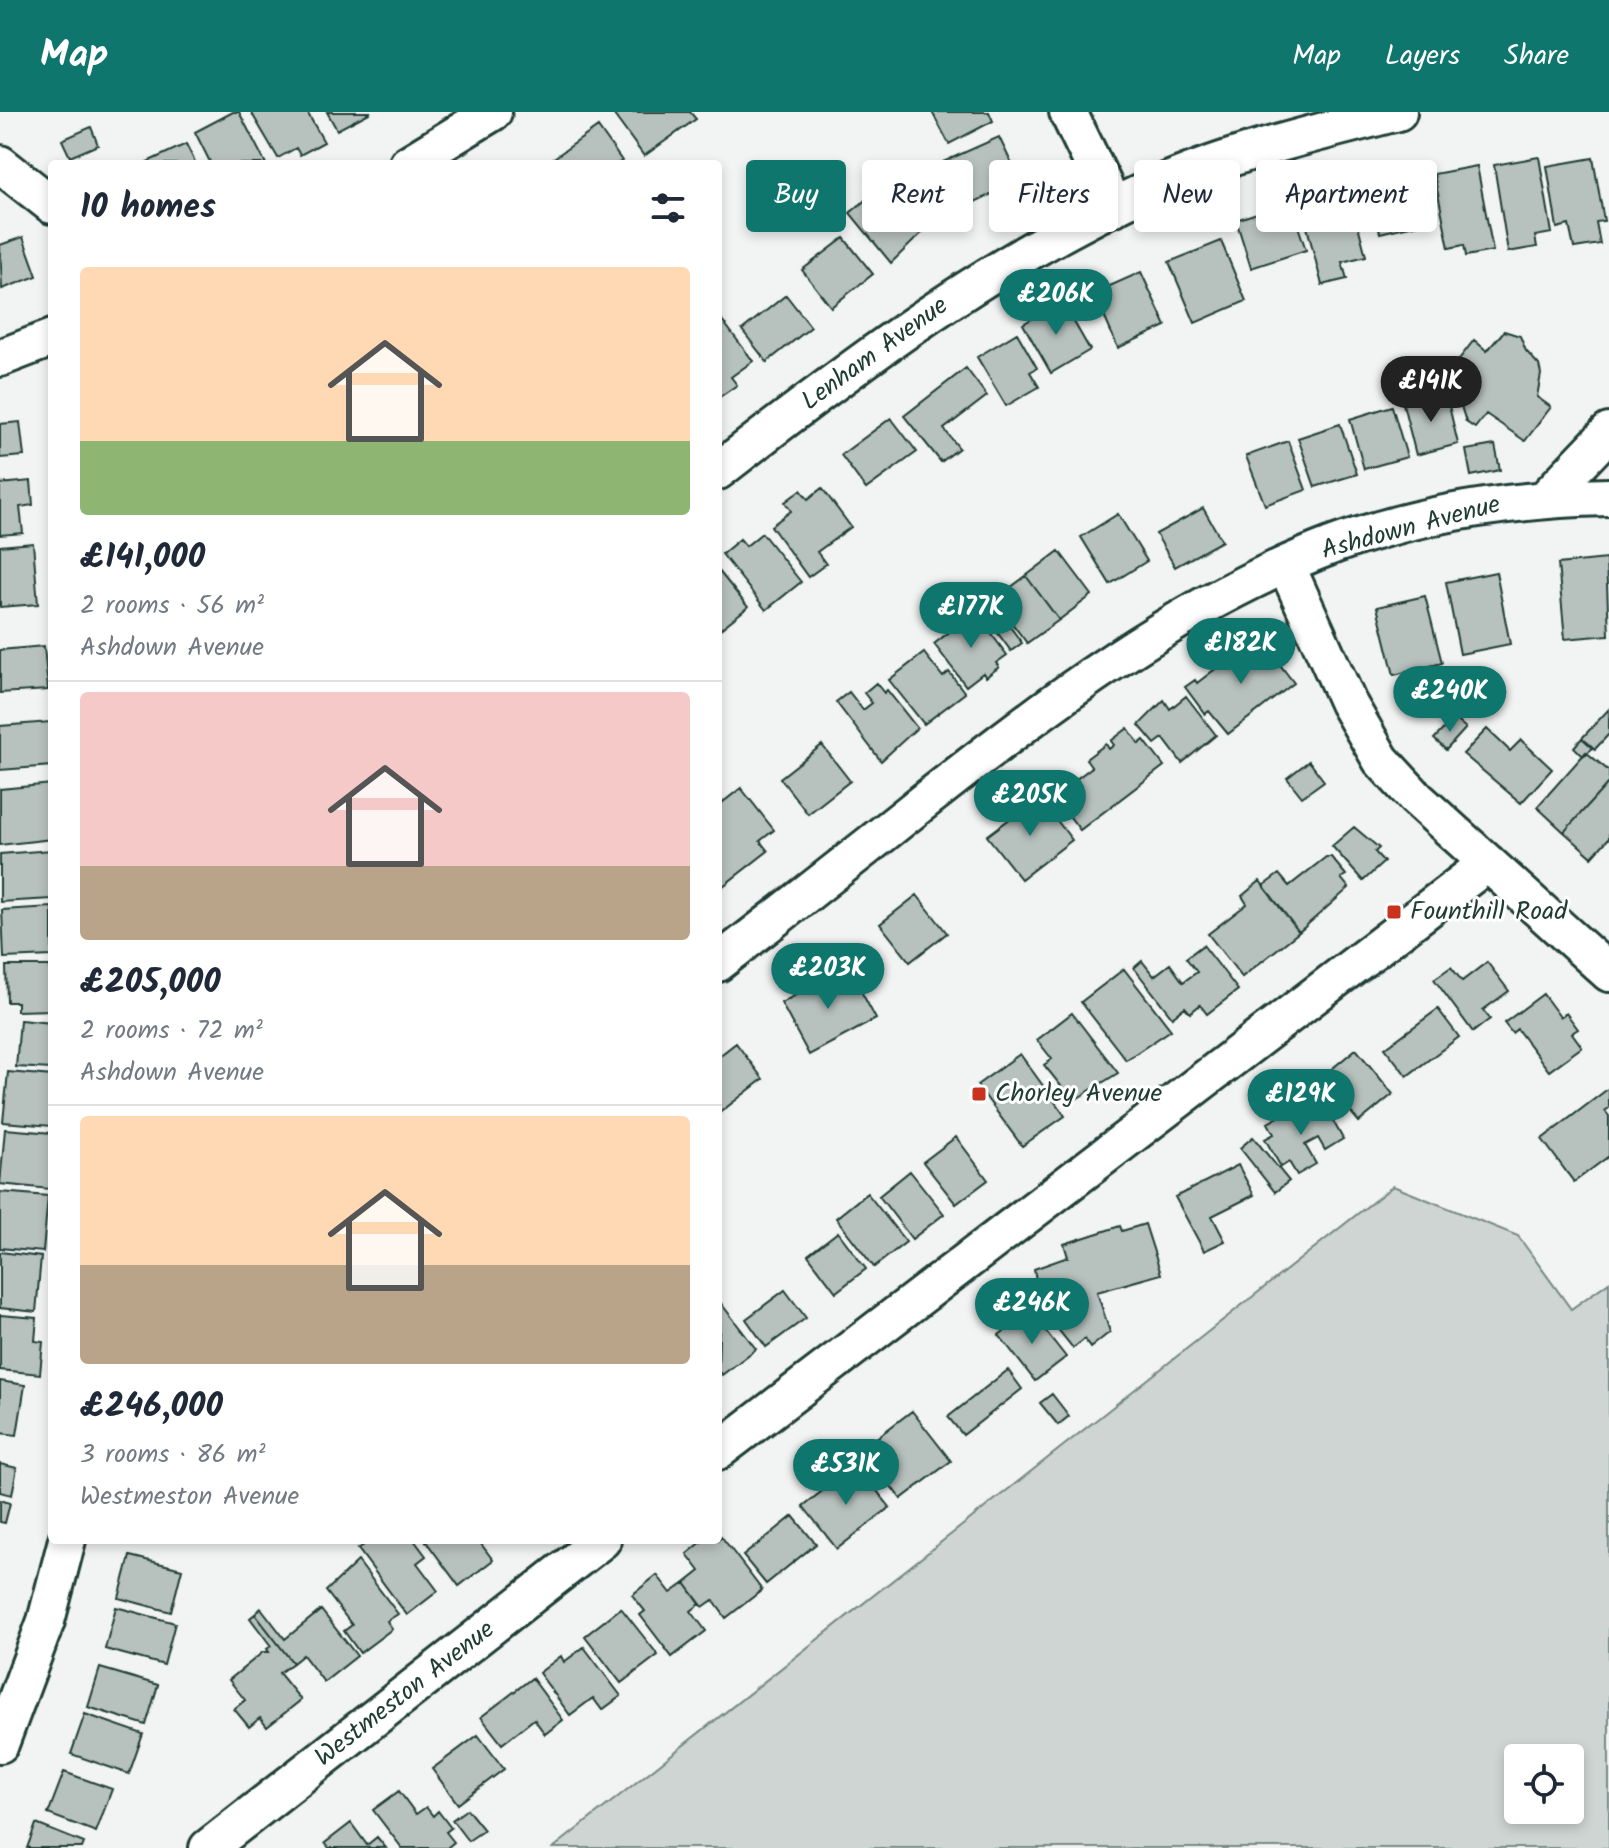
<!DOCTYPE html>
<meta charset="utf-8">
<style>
body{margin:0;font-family:Kalam,sans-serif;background:#f6f6f7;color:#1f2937;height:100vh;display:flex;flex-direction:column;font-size:30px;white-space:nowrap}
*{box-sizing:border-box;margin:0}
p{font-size:26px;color:#747a83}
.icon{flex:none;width:44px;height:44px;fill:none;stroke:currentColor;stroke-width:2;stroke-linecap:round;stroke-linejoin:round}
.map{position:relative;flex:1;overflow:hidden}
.panel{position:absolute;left:48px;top:48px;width:674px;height:1384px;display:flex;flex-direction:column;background:#fff;border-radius:8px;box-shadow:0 4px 12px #0003}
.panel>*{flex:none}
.hud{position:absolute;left:746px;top:48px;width:742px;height:72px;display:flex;gap:16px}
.buttons{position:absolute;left:1504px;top:1632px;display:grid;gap:16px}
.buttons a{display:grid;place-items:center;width:80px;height:80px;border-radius:8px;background:#fff;box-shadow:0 4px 12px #0003;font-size:40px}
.price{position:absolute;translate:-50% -68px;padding:0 18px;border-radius:28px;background:#0f766e;color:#fff;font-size:26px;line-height:52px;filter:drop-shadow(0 2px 4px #0008)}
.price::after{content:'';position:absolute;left:50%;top:48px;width:24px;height:18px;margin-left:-12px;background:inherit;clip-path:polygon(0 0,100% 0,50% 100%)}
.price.active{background:#222;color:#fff}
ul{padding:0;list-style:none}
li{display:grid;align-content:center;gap:16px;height:424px;padding:0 32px}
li+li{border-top:2px solid #e0e1e3}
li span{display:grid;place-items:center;height:248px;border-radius:8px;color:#555}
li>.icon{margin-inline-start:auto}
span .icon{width:144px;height:144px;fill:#fffc;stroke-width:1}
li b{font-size:34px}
h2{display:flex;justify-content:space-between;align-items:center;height:96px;padding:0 32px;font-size:34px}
.tag{padding:0 28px;border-radius:8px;background:#fff;box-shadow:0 4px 12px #0003;font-size:28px;line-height:72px}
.tag.active{background:#0f766e;color:#fff}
header{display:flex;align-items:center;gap:48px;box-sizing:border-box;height:112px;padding:0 40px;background:#0f766e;color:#fff}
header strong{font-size:38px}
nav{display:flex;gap:44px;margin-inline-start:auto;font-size:28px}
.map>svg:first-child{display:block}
</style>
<header>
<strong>Map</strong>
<nav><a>Map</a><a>Layers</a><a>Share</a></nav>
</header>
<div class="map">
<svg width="1609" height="1736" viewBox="0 0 1609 1736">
<rect width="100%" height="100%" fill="#f2f3f3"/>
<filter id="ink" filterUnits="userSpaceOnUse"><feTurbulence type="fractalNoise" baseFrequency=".0125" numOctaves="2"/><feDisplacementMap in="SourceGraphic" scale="16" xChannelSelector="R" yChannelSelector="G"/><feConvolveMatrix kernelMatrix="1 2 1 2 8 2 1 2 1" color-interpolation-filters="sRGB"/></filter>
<g filter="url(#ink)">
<!-- green -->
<path fill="#ced5d3" stroke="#768984" stroke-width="2" fill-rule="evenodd" d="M1393,1074L1518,1124L1571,1197L1609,1170V1736H553ZM1518,1646H1570V1698H1518Z"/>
<!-- building -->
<path fill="#b7c1bd" stroke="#1f3d34" stroke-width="2" d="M233,0H239L266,52H211L195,20Z
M251,0H307L324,30L300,43L296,36L278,46Z
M327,0H371L337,18Z
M618,0H690L696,7L644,44L614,3Z
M932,0H989L993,9L949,32Z
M91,15L98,33L70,45L62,28Z
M598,15L622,49L617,52H553L551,48Z
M999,25L1020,69L964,95L943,50Z
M186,32L196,52H143Z
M1539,45L1552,121L1535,124L1537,135L1508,140L1494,53Z
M1593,46L1604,109L1596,110L1600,132L1574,136L1569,113L1557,116L1547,54Z
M1477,54L1493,139L1466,144L1464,133L1449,136L1434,62Z
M1416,60L1427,110L1380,121L1368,68Z
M898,73L931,112L891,151L850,101L869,85L875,92Z
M1348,75L1366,144L1342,150L1347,167L1322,173L1300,88Z
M1290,90L1306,138L1251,156L1236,108Z
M23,125L37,164L2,177L0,133Z
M844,126L873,162L831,195L802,158Z
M1221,129L1246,189L1195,211L1169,150Z
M1141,160L1166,214L1118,236L1094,181Z
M786,183L811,215L767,250L742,218Z
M1062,189L1090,238L1051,261L1023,212Z
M719,204L753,249L731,265L737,273L718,286Z
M1504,219L1520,224L1526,239L1539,253L1541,262L1537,285L1551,295L1525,329L1486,302L1475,316L1466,310L1452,265L1458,259L1453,255L1474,228L1487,239Z
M1017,221L1037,256L1030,260L1039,275L1006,294L977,245Z
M966,256L987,284L944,317L959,336L941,350L904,304Z
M1446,281L1458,332L1416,343L1403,292Z
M1392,294L1407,345L1364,357L1350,307Z
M891,306L917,340L866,377L841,343Z
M20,310L24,344L0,346V312Z
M1340,312L1357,362L1315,375L1298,326Z
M1288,329L1306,378L1265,393L1246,344Z
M1495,333L1500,358L1471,364L1466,338Z
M31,369L33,393L20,395L23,421L0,423V372Z
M822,376L851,415L817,440L826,452L808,465L771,414L791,399L785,390L801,378L808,387Z
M1203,396L1222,429L1175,455L1156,422Z
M1118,402L1147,449L1110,472L1081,425Z
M762,421L801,470L766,498L722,442L740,427L746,434Z
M33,431L38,492L0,495V434Z
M1059,439L1092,483L1059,508L1026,464Z
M1606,447L1609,523L1565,527L1558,452Z
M718,458L748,495L718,519Z
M1496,460L1510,532L1460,542L1446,470Z
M1026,464L1059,508L1027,531L994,488Z
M1425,484L1442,551L1394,563L1377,495Z
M975,500L1007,543L996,551L999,555L986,565L983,561L966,574L934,532Z
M999,500L1022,531L1011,539L988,508Z
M1258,524L1294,571L1228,622L1209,599L1205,602L1185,575L1195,568L1197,571Z
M44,534L48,578L0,581V538Z
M924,541L943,565L949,560L965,581L924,612L889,568Z
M876,571L884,581L887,578L917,616L881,649L836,590L849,580L863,598L872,591L864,581Z
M1186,584L1216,623L1182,651L1163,626L1155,632L1139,613L1164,588L1170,597Z
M1609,597V622L1595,637L1582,626Z
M1454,606L1466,616L1446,638L1434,627Z
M50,610L52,654L0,658V614Z
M1128,616L1139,632L1144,628L1164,654L1080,718L1054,684L1092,655L1086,647L1106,632L1109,637L1114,633L1111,629Z
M1487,617L1510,639L1521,628L1552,657L1521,691L1463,642Z
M1582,626L1593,636L1583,644L1574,635Z
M822,633L850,669L808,702L780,666Z
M1586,640L1609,659V670L1564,720L1537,695Z
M1309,649L1324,669L1302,685L1287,666Z
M1609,670V726L1592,745L1564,720Z
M52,672V727L0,733V677Z
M741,676L774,718L760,729L768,739L723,774L718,768V694Z
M1039,685L1072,728L1021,767L987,724Z
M1354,715L1379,736L1375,740L1384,750L1363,769L1332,734Z
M52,738V787L0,790V742Z
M1326,745H1331L1346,763L1341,766L1349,776L1299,820L1263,774L1279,762L1289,774Z
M1260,769L1299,820L1242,865L1208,822L1247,792L1242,784Z
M917,783L947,821L910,850L880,812Z
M52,795V844L4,846L2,798Z
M1203,833L1238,878L1207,902L1200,893L1190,901L1185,895L1172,905L1134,856L1142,849L1154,864L1170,852L1183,870L1197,860L1186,846Z
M1487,850L1509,879L1483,898L1490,907L1473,920L1434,867L1451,855L1462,869Z
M6,854H50L52,898L17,899V890H7Z
M848,855L876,907L809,943L781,891Z
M1124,857L1171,918L1126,948L1081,890Z
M1543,882L1560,905L1566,901L1578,917L1572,921L1582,935L1549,959L1517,917L1512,921L1504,911Z
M1438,897L1459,925L1407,964L1385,936Z
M1072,901L1118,961L1073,989L1044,953L1052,947L1037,928Z
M20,908L52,911V957L16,955Z
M736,931L763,967L718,1002V945Z
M1356,937L1393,982L1359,1010L1322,965Z
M1020,942L1065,1004L1022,1034L977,973Z
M8,960L52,964V1014L3,1010Z
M1609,976V996L1605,999L1609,1004V1044L1574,1070L1542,1027Z
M1303,991L1312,1006L1327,998L1343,1027L1325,1038L1318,1026L1305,1033L1316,1052L1297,1063L1289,1050L1281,1055L1265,1027L1274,1022L1268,1011Z
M5,1017L52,1021L50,1077L0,1072Z
M956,1025L988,1068L956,1092L923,1050Z
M1253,1025L1289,1069L1275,1080L1240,1036Z
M1238,1053L1254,1083L1212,1104L1225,1129L1204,1139L1175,1085Z
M910,1059L944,1102L912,1127L879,1084Z
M0,1080L48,1084L43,1140L0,1136Z
M867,1081L906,1130L874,1155L836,1106Z
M1145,1112L1161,1162L1097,1180L1110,1220L1090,1236L1085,1227L1073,1236L1026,1177L1036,1168L1034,1157L1068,1145L1064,1132L1120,1114L1122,1119Z
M838,1120L866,1157L836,1180L808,1143Z
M0,1140L41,1145L36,1200L0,1196Z
M785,1178L806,1206L766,1235L746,1207Z
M720,1190L756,1237L722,1263L718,1259Z
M1030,1199L1066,1245L1035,1269L999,1223Z
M0,1203L37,1206L35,1229L43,1230L40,1262L0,1258Z
M1008,1258L1022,1277L963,1323L948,1305Z
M0,1269L25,1273L17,1323L0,1321Z
M1052,1282L1069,1304L1058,1313L1040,1291Z
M912,1299L951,1349L901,1387L862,1337Z
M0,1352L17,1356L12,1383L0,1380Z
M856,1353L890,1395L837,1437L803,1394Z
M0,1388L10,1391L5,1411L0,1410Z
M793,1404L816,1432L766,1472L743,1444Z
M721,1424L762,1478L726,1506L713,1488L703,1495L685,1471L700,1459L687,1442L704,1428H718Z
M371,1428H414L426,1444L417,1451L438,1479L407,1503L358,1437Z
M425,1428H478L493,1448L459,1474Z
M130,1444L182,1457L171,1500L119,1486Z
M358,1449L398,1502L387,1509L392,1517L360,1541L344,1519L352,1513L326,1479Z
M657,1463L671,1481L685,1471L700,1492L691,1499L706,1519L672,1545L640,1503L645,1499L632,1483Z
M116,1495L175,1511L164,1553L105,1537Z
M261,1496L285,1527L321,1498L357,1544L324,1570L303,1543L293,1551L255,1502Z
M621,1496L658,1543L621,1571L585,1524Z
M255,1502L293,1551L279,1561L301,1588L267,1615L260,1606L249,1615L234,1597L245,1588L229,1568L263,1540H269L267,1537L271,1534L250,1506Z
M584,1535L621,1584L602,1598L593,1586L570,1603L539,1561L561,1544L564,1550Z
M100,1556L158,1573L146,1613L88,1595Z
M532,1566L563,1608L545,1622L534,1607L502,1632L481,1605Z
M85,1602L143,1622L129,1662L71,1642Z
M478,1623L504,1657L458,1692L432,1657Z
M64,1660L112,1677L96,1720L48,1702Z
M399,1679L416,1702L426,1695L433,1704L438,1699L451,1716L446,1720L454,1730L447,1736H402L373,1698Z
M467,1697L484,1718L468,1729L452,1708Z
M351,1711L367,1733L377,1725L386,1736H329L325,1731Z
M36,1712L84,1731L82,1736H27Z"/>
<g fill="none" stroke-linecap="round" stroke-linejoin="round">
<defs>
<path id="minor" d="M1068,0L1114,95
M0,52L52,93
M408,52L493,0
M0,246L52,226
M718,359C855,252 994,147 1154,75C1231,41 1316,21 1398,0
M1546,386L1609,320
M1286,453L1348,591L1381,648L1416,686L1609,861
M718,851C785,799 852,747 918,694C1048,592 1179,491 1336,432C1423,400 1517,387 1609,385
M718,1339L1488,751
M0,1632L46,1509L67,1428
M208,1736L602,1428"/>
</defs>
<!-- minor casing -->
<use href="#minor" stroke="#1f3d34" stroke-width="42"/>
<!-- minor -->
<use href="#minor" stroke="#fff" stroke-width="36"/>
</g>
</g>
<!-- markers -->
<g fill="#c8321e" stroke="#fff" stroke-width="3">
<rect x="1386" y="792" width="16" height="16" rx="4"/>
<rect x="971" y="974" width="16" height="16" rx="4"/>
</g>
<g text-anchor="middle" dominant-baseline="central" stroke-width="6" stroke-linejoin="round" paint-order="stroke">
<!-- street labels -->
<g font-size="26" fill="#1f3d34" stroke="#fff">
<text transform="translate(875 242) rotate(-36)">Lenham Avenue</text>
<text transform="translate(1411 416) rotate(-15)">Ashdown Avenue</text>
<text transform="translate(405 1582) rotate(-38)">Westmeston Avenue</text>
</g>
<!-- poi labels -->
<g font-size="26" fill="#1f3d34" stroke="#fff" text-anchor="start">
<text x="1410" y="800">Founthill Road</text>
<text x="995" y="982">Chorley Avenue</text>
</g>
</g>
</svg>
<div class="buttons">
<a><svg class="icon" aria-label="locate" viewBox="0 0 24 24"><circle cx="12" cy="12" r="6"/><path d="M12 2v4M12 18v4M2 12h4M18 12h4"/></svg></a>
</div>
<b class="price" style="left:1056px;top:225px">£206K</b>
<b class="price active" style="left:1431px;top:312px">£141K</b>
<b class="price" style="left:971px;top:538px">£177K</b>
<b class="price" style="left:1241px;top:574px">£182K</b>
<b class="price" style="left:1450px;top:622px">£240K</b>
<b class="price" style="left:1030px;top:726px">£205K</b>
<b class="price" style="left:828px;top:899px">£203K</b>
<b class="price" style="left:1301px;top:1025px">£129K</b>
<b class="price" style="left:1032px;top:1234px">£246K</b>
<b class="price" style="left:846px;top:1395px">£531K</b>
<div class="hud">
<a class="tag active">Buy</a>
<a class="tag">Rent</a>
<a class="tag">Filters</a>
<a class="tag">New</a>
<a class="tag">Apartment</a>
</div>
<section class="panel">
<h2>10 homes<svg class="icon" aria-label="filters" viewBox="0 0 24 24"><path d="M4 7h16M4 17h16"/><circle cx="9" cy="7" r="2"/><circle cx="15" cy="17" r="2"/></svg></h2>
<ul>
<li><span style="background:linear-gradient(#ffd9b3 70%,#8fb573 0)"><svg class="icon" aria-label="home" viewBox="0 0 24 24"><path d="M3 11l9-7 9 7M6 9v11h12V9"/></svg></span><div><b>£141,000</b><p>2 rooms · 56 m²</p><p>Ashdown Avenue</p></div></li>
<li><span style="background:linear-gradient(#f6c9c9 70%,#b9a48a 0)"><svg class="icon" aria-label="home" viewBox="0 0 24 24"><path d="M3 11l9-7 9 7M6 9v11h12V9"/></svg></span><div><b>£205,000</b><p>2 rooms · 72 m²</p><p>Ashdown Avenue</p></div></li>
<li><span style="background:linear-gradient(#ffd9b3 60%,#b9a48a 0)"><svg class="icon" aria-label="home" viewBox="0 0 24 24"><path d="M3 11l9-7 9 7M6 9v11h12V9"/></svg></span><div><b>£246,000</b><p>3 rooms · 86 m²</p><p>Westmeston Avenue</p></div></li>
</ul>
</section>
</div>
